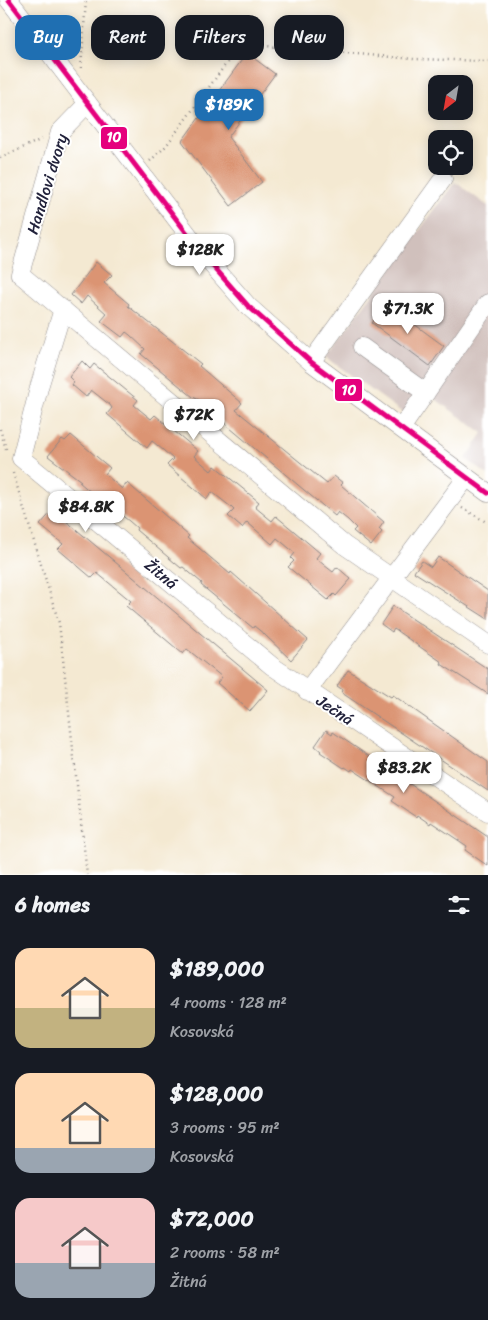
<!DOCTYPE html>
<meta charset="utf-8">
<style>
body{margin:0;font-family:Sriracha,sans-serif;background:#20242c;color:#f1f3f6;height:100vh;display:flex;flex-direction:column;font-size:19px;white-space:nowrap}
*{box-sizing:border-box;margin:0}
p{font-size:16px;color:#9ea1a6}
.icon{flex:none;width:28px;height:28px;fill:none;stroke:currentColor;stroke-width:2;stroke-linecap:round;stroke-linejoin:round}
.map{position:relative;height:875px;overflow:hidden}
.side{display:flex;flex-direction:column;background:#171b24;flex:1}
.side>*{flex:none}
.guide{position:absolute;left:15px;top:15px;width:459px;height:45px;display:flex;gap:10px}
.needle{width:32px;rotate:211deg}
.fabs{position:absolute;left:428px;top:75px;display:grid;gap:10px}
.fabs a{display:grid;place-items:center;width:45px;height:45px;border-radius:10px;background:#171b24;box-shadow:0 2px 12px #0003;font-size:25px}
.price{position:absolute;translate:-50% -42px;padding:0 11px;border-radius:10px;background:#fff;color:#222;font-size:16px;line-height:32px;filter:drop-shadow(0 1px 2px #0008)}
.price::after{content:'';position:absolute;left:50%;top:30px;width:15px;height:11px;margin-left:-8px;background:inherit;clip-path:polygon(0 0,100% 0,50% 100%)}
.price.on{background:#1f6fb2;color:#fff}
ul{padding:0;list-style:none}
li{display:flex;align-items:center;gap:15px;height:125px;padding:0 15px}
li span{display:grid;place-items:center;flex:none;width:140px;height:100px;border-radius:15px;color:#555}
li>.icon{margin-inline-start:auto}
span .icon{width:60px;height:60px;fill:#fffc;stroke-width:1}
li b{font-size:21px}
h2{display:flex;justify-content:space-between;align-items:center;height:60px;padding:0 15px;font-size:21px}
.pill{padding:0 18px;border-radius:15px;background:#171b24;box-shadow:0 2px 12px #0003;font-size:18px;line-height:45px}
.pill.on{background:#1f6fb2;color:#fff}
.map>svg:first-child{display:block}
</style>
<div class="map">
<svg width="488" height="875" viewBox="0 0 488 875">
<rect width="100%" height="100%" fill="#fff"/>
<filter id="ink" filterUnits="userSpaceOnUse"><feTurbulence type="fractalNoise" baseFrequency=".02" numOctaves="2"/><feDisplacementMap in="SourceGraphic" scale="10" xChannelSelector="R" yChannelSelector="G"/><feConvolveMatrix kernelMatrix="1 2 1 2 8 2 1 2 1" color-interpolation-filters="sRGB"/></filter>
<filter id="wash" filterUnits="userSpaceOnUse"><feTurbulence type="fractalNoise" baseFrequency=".0096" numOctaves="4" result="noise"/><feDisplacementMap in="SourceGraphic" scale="20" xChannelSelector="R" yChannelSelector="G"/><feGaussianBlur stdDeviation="1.12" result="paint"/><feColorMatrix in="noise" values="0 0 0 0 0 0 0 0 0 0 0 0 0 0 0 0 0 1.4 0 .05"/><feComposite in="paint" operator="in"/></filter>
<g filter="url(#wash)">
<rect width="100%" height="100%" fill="#f4e9d2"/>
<!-- industrial -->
<path fill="#d0c0bc" d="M455,182L488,206V475L466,459L483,433L431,396L414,421L326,357Z"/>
<g id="blocks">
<!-- building -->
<path fill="#db9473" d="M247,53L275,74L228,137L262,182L231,206L182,141Z
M96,262L112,275L104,283L129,304L128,306L201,364L199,366L242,403L236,410L327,484L334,476L343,483L341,485L384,522L379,529L382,532L371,546L353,531L356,528L348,520L338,512L335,516L211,412L215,408L193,397L141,354L145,349L130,335L126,332L122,337L101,321L107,314L87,296L81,304L71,295Z
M387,304L444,346L430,366L372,323Z
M82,361L90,369L94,364L138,400L134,405L151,419L155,415L198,451L194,456L211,471L215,466L259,502L255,507L272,521L276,516L320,553L316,558L324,565L333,572L337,567L351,579L336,596L334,594L328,600L288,567L294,561L291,558L295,553L277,538L272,544L247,522L242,528L228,516L234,510L231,507L212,492L207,499L167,465L173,459L163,450L152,441L147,448L107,414L112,408L110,405L91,390L86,397L72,385L74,382L69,377Z
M71,435L110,468L105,474L122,489L127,483L189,536L187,538L230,574L231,572L308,640L291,660L264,634L254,626L253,628L201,585L202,583L183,567L181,568L136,530L137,528L129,521L120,514L119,516L79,482L81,481L48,456L62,439L65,441Z
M53,510L268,690L250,711L217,683L222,677L187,649L183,654L126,606L131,601L97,573L92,578L58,549L63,544L40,525Z
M438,557L488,591V619L414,572L422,561L431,567Z
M393,606L488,669V694L441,664L442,662L394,629L392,632L381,624Z
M348,670L391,697L393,695L488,762V791L342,693L343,690L337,686Z
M326,730L332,734L333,732L488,837V866L465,850L467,846L431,822L430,824L417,815L416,817L392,801L395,797L352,769L351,771L345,767L344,768L320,752L321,751L315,746Z"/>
</g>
</g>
<g filter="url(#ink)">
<use href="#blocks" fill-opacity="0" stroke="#8b8686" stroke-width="1"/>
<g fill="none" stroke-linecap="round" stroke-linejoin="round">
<defs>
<path id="minor" d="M9,0L206,258L248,306L311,362L488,493
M88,103L60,132L20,274L344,545L488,644
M63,309L40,384L21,458L272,666L488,812
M362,347L426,393
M311,362L443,179
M402,427L488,303
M307,691L467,477"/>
</defs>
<!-- minor casing -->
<use href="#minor" stroke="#8b8686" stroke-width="19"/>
<!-- path -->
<path stroke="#8b8686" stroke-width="2.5" stroke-dasharray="1 4" stroke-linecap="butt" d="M81,68L86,0
M0,158L42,139
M150,161L166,146L234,53L244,44L414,59L488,61
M0,429L6,449
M13,473L59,623L87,875
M462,508L488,523"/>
<!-- minor -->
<use href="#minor" stroke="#fff" stroke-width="18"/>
<defs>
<path id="bus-1" d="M9,0L206,258L248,306L311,362L488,493"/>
</defs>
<!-- bus-1 casing -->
<use href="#bus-1" stroke="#fff" stroke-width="9"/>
<!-- bus-1 -->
<use href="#bus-1" stroke="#e5007d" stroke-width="5"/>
</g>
</g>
<g text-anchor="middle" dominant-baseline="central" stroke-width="4" stroke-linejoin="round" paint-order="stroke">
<!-- street labels -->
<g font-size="16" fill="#22223b" stroke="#fff">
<text transform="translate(47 184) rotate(-73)">Handlovi dvory</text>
<text transform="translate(161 574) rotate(40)">Žitná</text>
<text transform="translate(335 710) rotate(34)">Ječná</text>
</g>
</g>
<g stroke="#fff" stroke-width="2">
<rect x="100" y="126" width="28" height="24" rx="5" fill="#e5007d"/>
<rect x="334" y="378" width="29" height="24" rx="5" fill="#e5007d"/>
</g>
<g font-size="14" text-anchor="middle" font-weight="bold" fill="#fff">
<text x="114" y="142">10</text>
<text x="349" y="395">10</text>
</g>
</svg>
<div class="fabs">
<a><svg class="needle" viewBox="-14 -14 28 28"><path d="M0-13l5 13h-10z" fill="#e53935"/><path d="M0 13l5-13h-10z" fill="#9ea1a6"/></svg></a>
<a><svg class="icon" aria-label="locate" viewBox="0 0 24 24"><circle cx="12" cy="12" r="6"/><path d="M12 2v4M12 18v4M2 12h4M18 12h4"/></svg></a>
</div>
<b class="price on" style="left:229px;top:131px">$189K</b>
<b class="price" style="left:200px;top:276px">$128K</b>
<b class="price" style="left:408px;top:335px">$71.3K</b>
<b class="price" style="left:194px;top:441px">$72K</b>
<b class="price" style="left:86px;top:533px">$84.8K</b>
<b class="price" style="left:404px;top:794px">$83.2K</b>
<div class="guide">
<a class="pill on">Buy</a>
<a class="pill">Rent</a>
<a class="pill">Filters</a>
<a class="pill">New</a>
</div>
</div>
<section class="side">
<h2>6 homes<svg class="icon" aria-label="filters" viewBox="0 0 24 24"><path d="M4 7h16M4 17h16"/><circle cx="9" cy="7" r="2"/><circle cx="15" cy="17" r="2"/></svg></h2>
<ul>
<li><span style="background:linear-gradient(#ffd9b3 60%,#c2b280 0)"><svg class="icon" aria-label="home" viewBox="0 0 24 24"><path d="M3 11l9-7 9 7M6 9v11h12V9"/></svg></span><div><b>$189,000</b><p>4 rooms · 128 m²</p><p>Kosovská</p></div></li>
<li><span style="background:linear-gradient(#ffd9b3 75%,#9aa5b1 0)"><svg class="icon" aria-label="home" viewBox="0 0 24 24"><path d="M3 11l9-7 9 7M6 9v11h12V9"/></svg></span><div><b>$128,000</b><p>3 rooms · 95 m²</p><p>Kosovská</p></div></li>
<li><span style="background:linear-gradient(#f6c9c9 65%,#9aa5b1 0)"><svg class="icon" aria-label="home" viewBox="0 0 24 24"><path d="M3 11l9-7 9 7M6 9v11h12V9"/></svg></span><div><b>$72,000</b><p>2 rooms · 58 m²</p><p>Žitná</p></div></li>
</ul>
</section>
